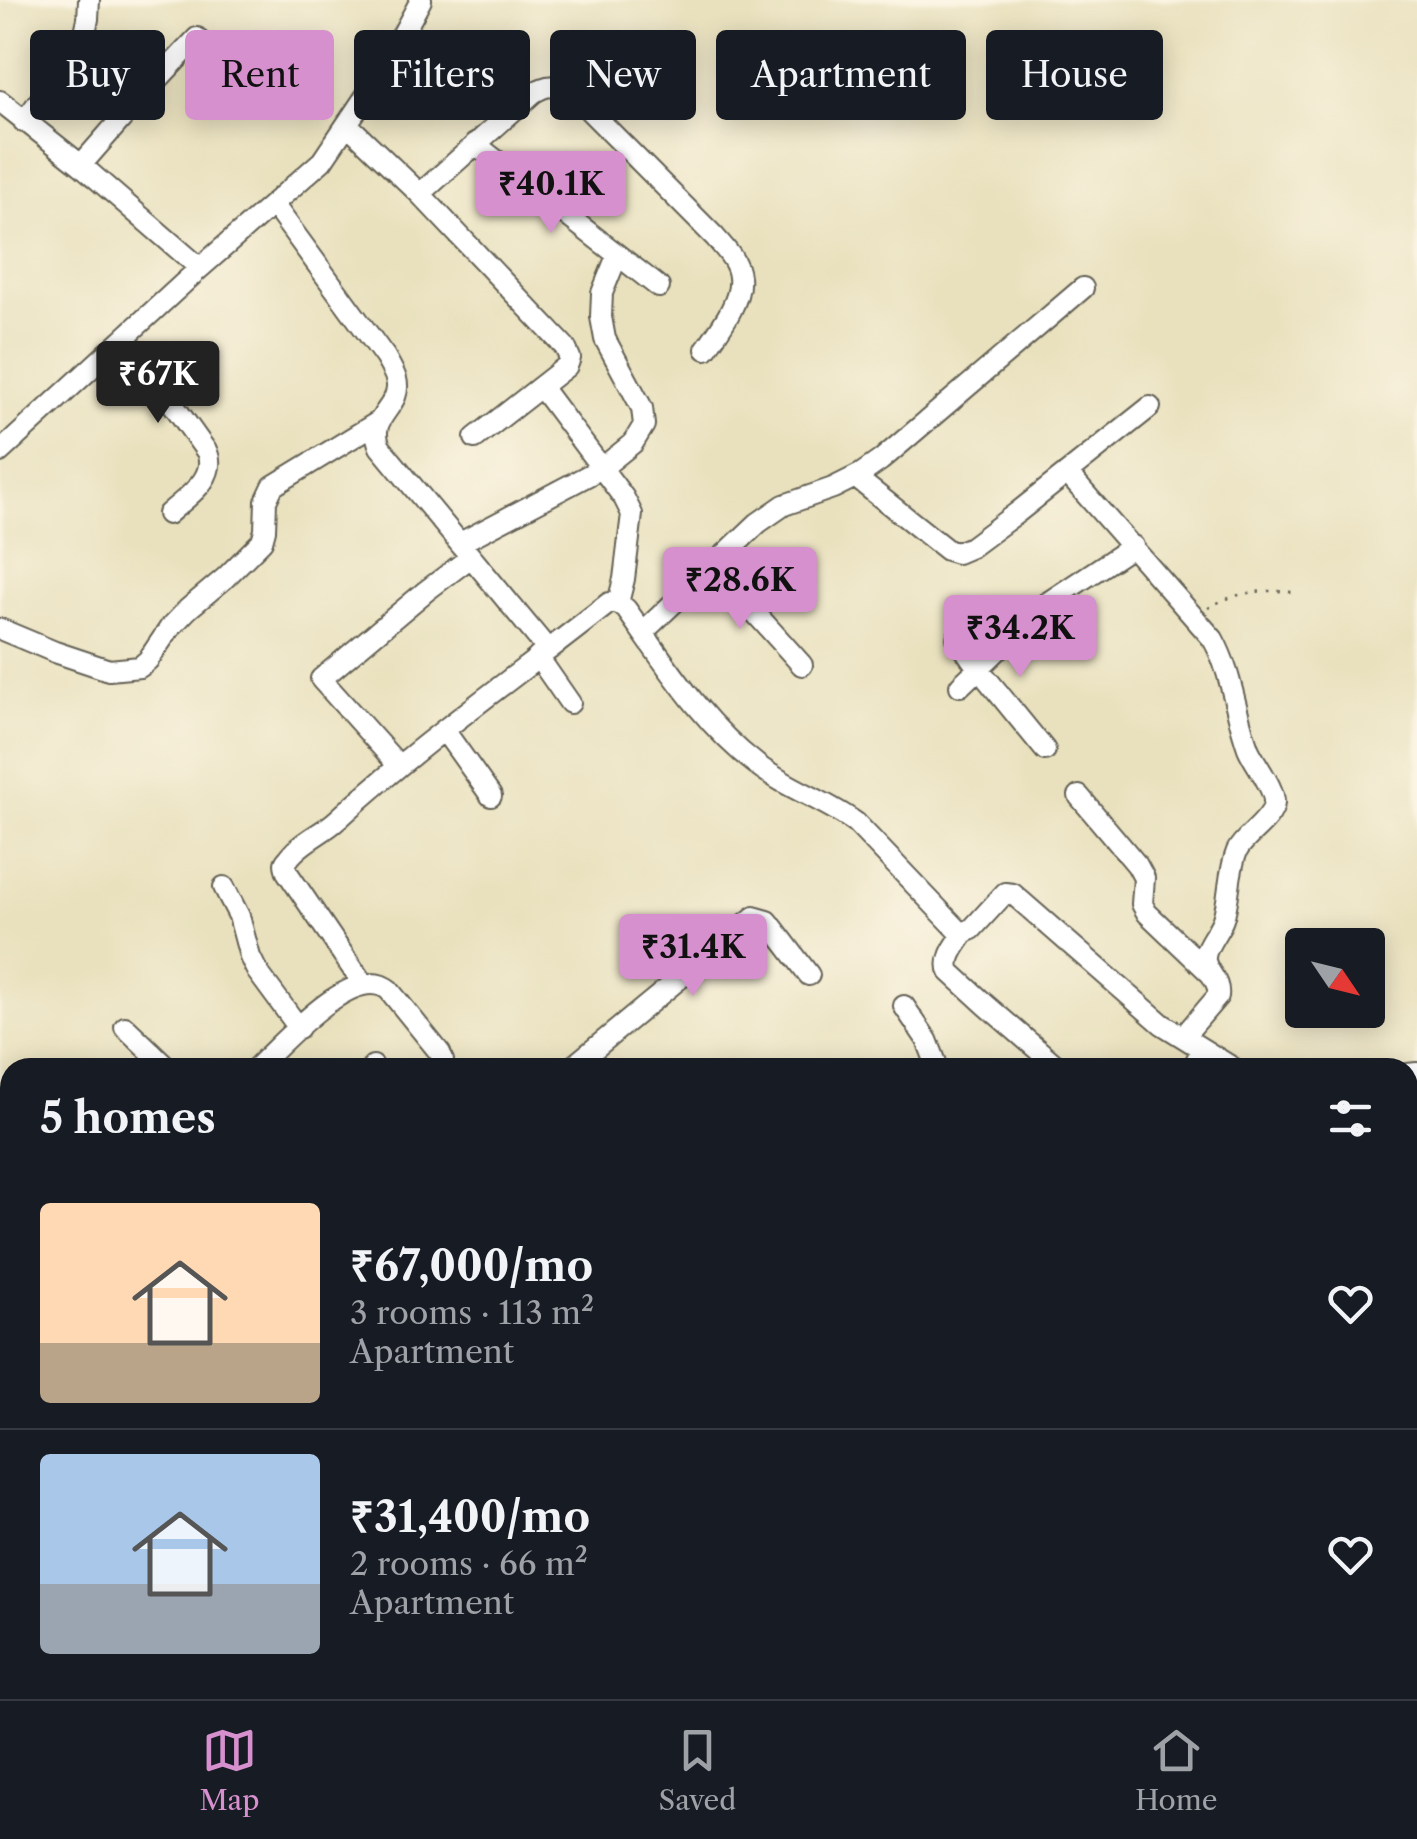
<!DOCTYPE html>
<meta charset="utf-8">
<style>
body{margin:0;font-family:"Libre Caslon Text",serif;background:#20242c;color:#f1f3f6;height:100vh;display:flex;flex-direction:column;font-size:38px;white-space:nowrap}
*{box-sizing:border-box;margin:0}
p{font-size:32px;color:#9ea1a6}
.icon{flex:none;width:55px;height:55px;fill:none;stroke:currentColor;stroke-width:2;stroke-linecap:round;stroke-linejoin:round}
.map{position:relative;flex:1;overflow:hidden}
.drawer{position:absolute;left:0px;top:1058px;width:1418px;height:642px;display:flex;flex-direction:column;background:#171b24;border-radius:30px 30px 0 0;box-shadow:0 5px 25px #0003}
.drawer>*{flex:none}
.banner{position:absolute;left:30px;top:30px;width:1358px;height:90px;display:flex;gap:20px}
.needle{width:65px;rotate:125deg}
.buttons{position:absolute;left:1285px;top:928px;display:grid;gap:20px}
.buttons a{display:grid;place-items:center;width:100px;height:100px;border-radius:10px;background:#171b24;box-shadow:0 5px 25px #0003;font-size:50px}
.price{position:absolute;translate:-50% -85px;padding:0 22px;border-radius:10px;background:#d690ce;color:#111;font-size:32px;line-height:65px;filter:drop-shadow(0 2px 5px #0008)}
.price::after{content:'';position:absolute;left:50%;top:60px;width:30px;height:22px;margin-left:-15px;background:inherit;clip-path:polygon(0 0,100% 0,50% 100%)}
.price.current{background:#222;color:#fff}
ul{padding:0;list-style:none}
li{display:flex;align-items:center;gap:30px;height:250px;padding:0 40px}
li+li{border-top:2px solid #363941}
li span{display:grid;place-items:center;flex:none;width:280px;height:200px;border-radius:10px;color:#555}
li>.icon{margin-inline-start:auto}
span .icon{width:120px;height:120px;fill:#fffc;stroke-width:1}
li b{font-size:42px}
h2{display:flex;justify-content:space-between;align-items:center;height:120px;padding:0 40px;font-size:42px}
.pill{padding:0 35px;border-radius:10px;background:#171b24;box-shadow:0 5px 25px #0003;font-size:35px;line-height:90px}
.pill.current{background:#d690ce;color:#111}
.tabs{display:flex;justify-content:space-around;align-items:center;height:140px;border-top:2px solid #363941;background:#171b24;font-size:28px;color:#9ea1a6}
.tabs a{display:grid;justify-items:center;gap:5px}
.tabs .current{color:#d690ce}
.map>svg:first-child{display:block}
</style>
<div class="map">
<svg width="1417" height="1699" viewBox="0 0 1417 1699">
<rect width="100%" height="100%" fill="#fcf5e5"/>
<filter id="ink" filterUnits="userSpaceOnUse"><feTurbulence type="fractalNoise" baseFrequency=".01" numOctaves="2"/><feDisplacementMap in="SourceGraphic" scale="20" xChannelSelector="R" yChannelSelector="G"/><feConvolveMatrix kernelMatrix="1 2 1 2 8 2 1 2 1" color-interpolation-filters="sRGB"/></filter>
<filter id="wash" filterUnits="userSpaceOnUse"><feTurbulence type="fractalNoise" baseFrequency=".0048" numOctaves="4" result="noise"/><feDisplacementMap in="SourceGraphic" scale="40" xChannelSelector="R" yChannelSelector="G"/><feGaussianBlur stdDeviation="2.25" result="paint"/><feColorMatrix in="noise" values="0 0 0 0 0 0 0 0 0 0 0 0 0 0 0 0 0 1.4 0 .05"/><feComposite in="paint" operator="in"/></filter>
<g filter="url(#wash)">
<rect width="100%" height="100%" fill="#e9e1be"/>
</g>
<g filter="url(#ink)">
<g fill="none" stroke-linecap="round" stroke-linejoin="round">
<defs>
<path id="minor" d="M0,101L81,165L200,268
M24,122L83,41L88,19L89,0
M348,125L420,194L565,347L570,358L567,366L475,438
M475,144L659,287
M81,165L129,110L197,38
M420,194L533,93C548,84 554,85 570,91L715,237C724,248 738,261 739,277C742,301 719,330 706,349
M273,204L385,357C389,364 394,372 396,379C404,407 366,415 380,447L548,650
M125,337L207,452C218,479 185,498 168,514
M541,387L624,498L632,514L624,579L618,603
M0,452L200,268L322,161L384,69L421,0
M1067,473L1213,639C1232,673 1235,712 1248,748C1254,763 1275,788 1274,803C1273,820 1244,836 1237,851C1228,873 1230,897 1223,919C1219,932 1203,947 1205,961C1208,974 1220,981 1218,996L1183,1037
M855,477L947,550L957,553L971,547L1018,512L1150,407
M460,543L602,468L633,443L644,425L642,408L605,339L601,317L602,293L617,256
M713,566L802,665
M0,629L55,652L109,670L140,667L148,660L169,629L188,609L225,578L262,541L265,530L266,501L273,486L378,422
M643,632L758,523L784,505L833,488L861,474L881,460L1083,288
M957,638L978,668L1045,750
M538,657L570,703
M960,686L1047,603L1133,546
M444,730L491,796
M398,765L321,679L426,591L471,557
M1079,796L1137,865L1144,878L1142,904L1147,913L1210,973
M224,887L239,916L250,957L257,971L299,1028
M965,932C957,944 944,958 950,972L986,1005L1059,1068
M363,984L287,872C285,864 283,864 289,858C300,842 323,833 337,820C423,741 518,675 609,603H618L626,609C665,663 702,723 756,764C786,788 825,800 856,823L958,930L965,932L972,929L1005,893L1013,894L1162,1024L1233,1068
M904,1006L927,1040L938,1068
M125,1027L168,1068
M256,1068C281,1045 354,961 389,990L440,1053L443,1061L440,1068
M372,1068L373,1066
M571,1068L754,917L768,921L809,975
M1193,1068L1202,1049
M1408,1074L1417,1073
M0,1205L10,1207
M1408,1238L1417,1255
M0,1530L10,1541
M215,1690L226,1699
M366,1690L373,1699
M940,1690L942,1699
M303,1699L314,1690
M540,1699V1690"/>
</defs>
<!-- minor casing -->
<use href="#minor" stroke="#646155" stroke-width="24"/>
<!-- path -->
<path stroke="#646155" stroke-width="2.5" stroke-dasharray="2.5 8" stroke-linecap="butt" d="M1208,608C1235,592 1262,589 1292,592"/>
<!-- minor -->
<use href="#minor" stroke="#fff" stroke-width="20"/>
</g>
</g>
</svg>
<div class="buttons">
<a><svg class="needle" viewBox="-14 -14 28 28"><path d="M0-13l5 13h-10z" fill="#e53935"/><path d="M0 13l5-13h-10z" fill="#9ea1a6"/></svg></a>
</div>
<b class="price" style="left:551px;top:236px">₹40.1K</b>
<b class="price current" style="left:158px;top:426px">₹67K</b>
<b class="price" style="left:740px;top:632px">₹28.6K</b>
<b class="price" style="left:1020px;top:680px">₹34.2K</b>
<b class="price" style="left:693px;top:999px">₹31.4K</b>
<div class="banner">
<a class="pill">Buy</a>
<a class="pill current">Rent</a>
<a class="pill">Filters</a>
<a class="pill">New</a>
<a class="pill">Apartment</a>
<a class="pill">House</a>
</div>
<section class="drawer">
<h2>5 homes<svg class="icon" aria-label="filters" viewBox="0 0 24 24"><path d="M4 7h16M4 17h16"/><circle cx="9" cy="7" r="2"/><circle cx="15" cy="17" r="2"/></svg></h2>
<ul>
<li><span style="background:linear-gradient(#ffd9b3 70%,#b9a48a 0)"><svg class="icon" aria-label="home" viewBox="0 0 24 24"><path d="M3 11l9-7 9 7M6 9v11h12V9"/></svg></span><div><b>₹67,000/mo</b><p>3 rooms · 113 m²</p><p>Apartment</p></div><svg class="icon" aria-label="heart" viewBox="0 0 24 24"><path d="M12 20l-8-8c-3-5 5-10 8-4 3-6 11-1 8 4z"/></svg></li>
<li><span style="background:linear-gradient(#a9c7e8 65%,#9aa5b1 0)"><svg class="icon" aria-label="home" viewBox="0 0 24 24"><path d="M3 11l9-7 9 7M6 9v11h12V9"/></svg></span><div><b>₹31,400/mo</b><p>2 rooms · 66 m²</p><p>Apartment</p></div><svg class="icon" aria-label="heart" viewBox="0 0 24 24"><path d="M12 20l-8-8c-3-5 5-10 8-4 3-6 11-1 8 4z"/></svg></li>
</ul>
</section>
</div>
<nav class="tabs">
<a class="current"><svg class="icon" aria-label="map" viewBox="0 0 24 24"><path d="M3 6l6-2 6 2 6-2v14l-6 2-6-2-6 2zM9 4v14M15 6v14"/></svg>Map</a>
<a><svg class="icon" aria-label="saved" viewBox="0 0 24 24"><path d="M7 4h10v16l-5-4-5 4z"/></svg>Saved</a>
<a><svg class="icon" aria-label="home" viewBox="0 0 24 24"><path d="M3 11l9-7 9 7M6 9v11h12V9"/></svg>Home</a>
</nav>
